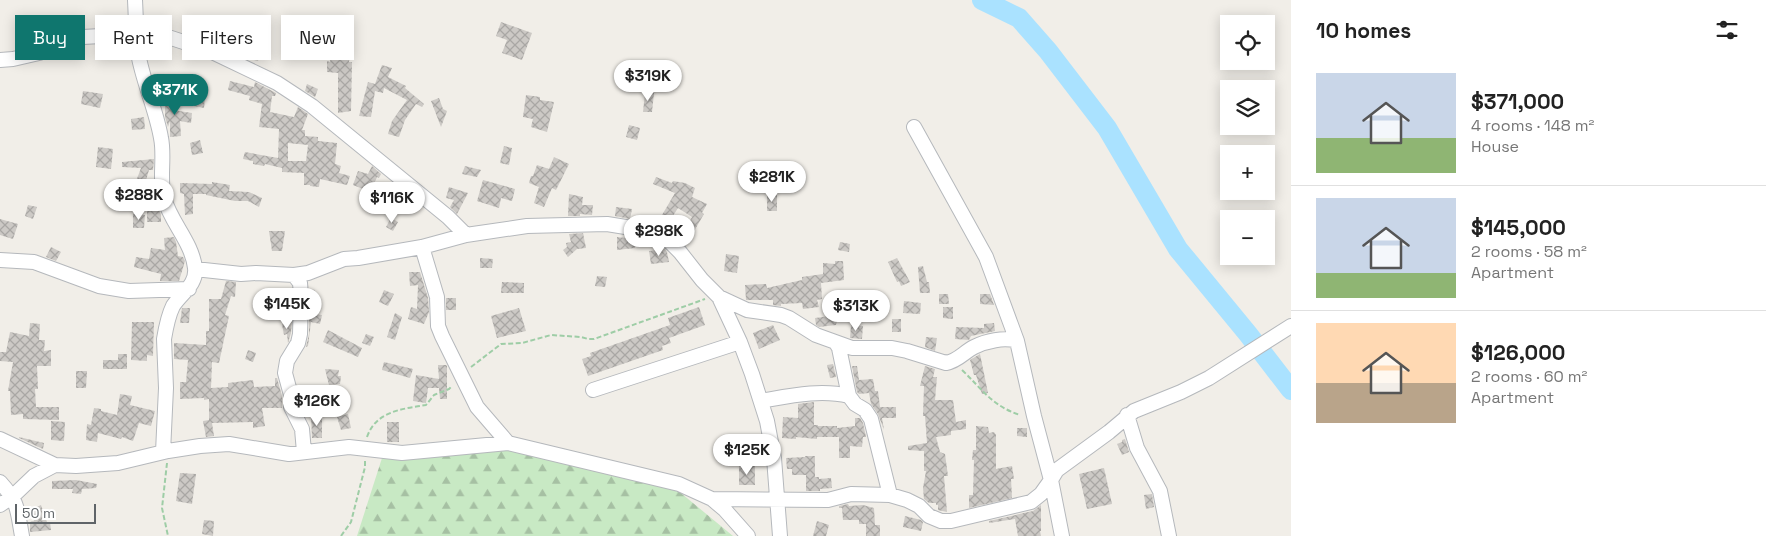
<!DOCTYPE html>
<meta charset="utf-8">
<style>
body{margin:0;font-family:"Space Grotesk",sans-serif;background:#f2f2f2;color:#222;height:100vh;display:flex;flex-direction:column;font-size:19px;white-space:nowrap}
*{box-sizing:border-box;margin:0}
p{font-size:16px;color:#767676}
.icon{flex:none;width:28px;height:28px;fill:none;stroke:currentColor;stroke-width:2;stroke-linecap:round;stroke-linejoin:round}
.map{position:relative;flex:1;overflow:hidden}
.side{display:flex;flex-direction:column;background:#fff;width:475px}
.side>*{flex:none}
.banner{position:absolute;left:15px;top:15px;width:475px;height:45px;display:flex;gap:10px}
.fabs{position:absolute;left:1220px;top:15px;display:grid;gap:10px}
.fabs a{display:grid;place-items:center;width:55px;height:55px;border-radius:0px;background:#fff;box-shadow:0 2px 12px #0003;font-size:25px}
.scale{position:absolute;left:15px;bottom:12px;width:81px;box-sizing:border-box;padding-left:5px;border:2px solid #5f6468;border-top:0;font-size:14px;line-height:18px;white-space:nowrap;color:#5f6468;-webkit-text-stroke:4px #fff;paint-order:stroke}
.price{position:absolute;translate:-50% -42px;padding:0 11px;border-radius:18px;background:#fff;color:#222;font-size:16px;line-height:32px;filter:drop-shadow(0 1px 2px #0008)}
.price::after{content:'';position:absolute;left:50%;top:30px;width:15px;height:11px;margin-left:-8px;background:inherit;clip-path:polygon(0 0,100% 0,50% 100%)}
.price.selected{background:#0f766e;color:#fff}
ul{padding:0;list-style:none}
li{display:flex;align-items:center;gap:15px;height:125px;padding:0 25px}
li+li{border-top:1px solid #e0e0e0}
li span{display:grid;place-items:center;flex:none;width:140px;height:100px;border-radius:0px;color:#555}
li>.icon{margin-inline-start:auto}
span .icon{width:60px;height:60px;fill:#fffc;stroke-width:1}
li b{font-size:21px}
h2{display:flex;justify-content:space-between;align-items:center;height:60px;padding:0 25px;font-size:21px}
.tag{padding:0 18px;border-radius:0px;background:#fff;box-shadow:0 2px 12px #0003;font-size:18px;line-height:45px}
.tag.selected{background:#0f766e;color:#fff}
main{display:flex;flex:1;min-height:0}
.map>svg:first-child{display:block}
</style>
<main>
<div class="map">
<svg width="1291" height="536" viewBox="0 0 1291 536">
<defs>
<pattern id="forest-firs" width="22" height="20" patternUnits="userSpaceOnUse" patternTransform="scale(1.25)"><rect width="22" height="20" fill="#c8e9c4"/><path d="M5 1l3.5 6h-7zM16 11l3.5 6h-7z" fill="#a6c0a3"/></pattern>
<pattern id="building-cross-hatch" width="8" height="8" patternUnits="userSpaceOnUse" patternTransform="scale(1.25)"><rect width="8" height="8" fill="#ccc9c5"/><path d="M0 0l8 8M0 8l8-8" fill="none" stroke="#a9a7a4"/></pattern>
</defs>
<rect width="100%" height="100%" fill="#f1eee8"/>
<!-- forest -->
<path fill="url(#forest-firs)" d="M511,449L676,489L733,536H357L382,458Z"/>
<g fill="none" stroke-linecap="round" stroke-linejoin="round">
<!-- river -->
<path stroke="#aae2ff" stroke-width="20" d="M982,0L1019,18L1048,51L1107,128L1178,249L1248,334L1291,390"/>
</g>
<!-- building -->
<path fill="url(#building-cross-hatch)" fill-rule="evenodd" d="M213,20L223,23L218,39L208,36Z
M501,22L532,33L522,60L502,53L507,40L496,36Z
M257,33L264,36L258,61L248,59L252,40H254Z
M334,36L344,39V36L352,37L349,62H352L351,111L338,113V73L327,72V61L330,62Z
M382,65L392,68L388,77L406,86L405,88L424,104L422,107L416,104L405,120L399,137L388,134L392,121L407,100L384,88L383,93L375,91L371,117L359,116L368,82L375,84Z
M230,81L254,87L255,82L276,93L275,96H272L270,112L294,117L298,107L308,114L302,130H305V136L318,137V141L337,143L335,164L341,166L339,173L350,176L347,185L320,179L319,187L310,186V185H304V173L282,172V168L265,164L264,166L253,164V161L243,159L245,152L278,158L279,129L259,127L262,104L249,100L250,96L228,90ZM288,143L308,145L306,161H288Z
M307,84L318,89L315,97L305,91Z
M83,91L103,94L100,108L81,104Z
M165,93L178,95L173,110L192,113L191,123L180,121L181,136L170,137V121L168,127L165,117Z
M645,93H654L652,112H643Z
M526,95L540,97V100L554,102L547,132L531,127L533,119L523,117Z
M195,97L205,99L204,108L194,106Z
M439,98L443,109L447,111L441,127L431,101Z
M144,117L145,129L132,130L131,119Z
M629,125L640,128L637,140L626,137Z
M200,140L203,153L192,155L190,143Z
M504,146L512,148L509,165L500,163Z
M98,147L113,149L111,169L96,167Z
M554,157L569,164L556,190L552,188L544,207L534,203L539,187L529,183L531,176H533L537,165L549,169Z
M154,159L153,170H149L144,187L135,184L141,168L122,167V162Z
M372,166L381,174L379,178L377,177L372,189L364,186L363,189L353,185L358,171L368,174Z
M465,166L481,170L477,177L462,174Z
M656,177L672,183L673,181L685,183L695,188L692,197L707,204L702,213L704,214L690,238L683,234L692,217L678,208L671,219L662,215L675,193L653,184Z
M483,180L515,189L512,201L501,198L499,208L477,201Z
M212,182L230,185L229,191L249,192L262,198L259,207L248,201H235L206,195V194H193V214L185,215L184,194L180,193V183L212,184Z
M449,187L468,193L457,214L450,207L454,200L446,198Z
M569,194L583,197L582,205H593L592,215L580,214V216H568Z
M767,195H777V211H767Z
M28,205L37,207L33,219L25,216Z
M616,207L632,209L630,219L615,216Z
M147,209H159L161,215V222H147Z
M133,214L145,215L144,228H133Z
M391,218L398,222L393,231L386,227Z
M0,219L18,224L13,239L0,235Z
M269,231H285L282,251H272Z
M583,233L586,248L577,249L568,257L563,250L567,247L566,243L571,242L569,234Z
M174,237L176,242L178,256L183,257L185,261L179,281H160L161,274L134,267L136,257L149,259L151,248L165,250L164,238Z
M617,237L635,239V248L617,250Z
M840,242L850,244L849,252L838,250Z
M51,247L61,252L56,261L46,257Z
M665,249L667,252L669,262L651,264L649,251Z
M726,254L739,256L737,273L724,271Z
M480,258L493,259L492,268H480Z
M897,258L910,282L901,286L899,281L897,282L888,262Z
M835,261H843L844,280L821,283L822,299L817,300L819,307L803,309L802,303L781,304V306L773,305V300H746L745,285L766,284L767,288L802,280V277L823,274V263L835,264Z
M923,266L927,282H929L930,293H920L918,267Z
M409,272H420L428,298L429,312L424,324L408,319L411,307L417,309L418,285L410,286Z
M597,276L607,277L605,287L595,286Z
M226,281L236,282L235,297L231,296L225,315L229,316L219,363L212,362L211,388L228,387V383L253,380L254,387L275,386V378H277L282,396V408H262L265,426L253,428V422L212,423L214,436L206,437L203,421L209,420V399L204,400V398L180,399V382H186L188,360L174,359V343L206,345V331H209V299H221Z
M502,282L524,283V293H501Z
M309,289L315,290L314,314L322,315L320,324L311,322L308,346L306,347L309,334Z
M384,290L394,294L388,306L379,302Z
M939,294H948L949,304H939Z
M980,294H990L994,305L980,304Z
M446,298H456V310H446Z
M904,301L921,303L920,314L903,313Z
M699,307L705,325L669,338L671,343L662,346L663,350L588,376L582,359L591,356L590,353L670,325L668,318Z
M943,307H953V319L943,318Z
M182,308H190L189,323H180Z
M519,308L526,331L497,338L491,316Z
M395,313L402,317L395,340L387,337Z
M838,315L836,325L819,327L816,325L815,318Z
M892,319H901V332H892Z
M132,322H154L153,356L147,355V361L131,360Z
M292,322L291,333L288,343L287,334L284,335L282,324Z
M30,323L40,324L39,340H45L44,351L51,350V366H37L38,389H35L36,407H59V420L23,419V414L11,415L10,391H8L13,362L0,361V352H6L10,332L29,336Z
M994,323L995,331L971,336L969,340L955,339L956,327L984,328V324Z
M773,325L780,340L759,349L753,333Z
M851,325L863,326L862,339L850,338Z
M328,330L362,348L358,357L323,342Z
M366,334L374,337L370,346L362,343Z
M926,337L937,338L935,351L925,347Z
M248,350L256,353L253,362L245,359Z
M118,354H127V369H103V360H118Z
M980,354L988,393L982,394L976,375H974L970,360Z
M384,362L413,369L410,378L382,370Z
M833,364L836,377L830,378L827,365Z
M438,365H446L447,366V399H440L439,388H428L426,403L413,401L416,375L439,379Z
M852,366H857L859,380L873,379L875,391H878L880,407H896V418H882L884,430L878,414L871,404L869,393L859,394L857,392Z
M925,366L935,369L933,377H937L935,400H953L956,422L966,420V429L951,431V435L936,437L940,452L945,454L948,476H944L947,512L938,510V505H936V503H929L924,499L923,488L926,471H924V451L908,450V446L927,443L925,416H923L924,386H920Z
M325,369L339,370L338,376H341L340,384L329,385Z
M76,371H87L86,388H76Z
M304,386H314V408H301L300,405L299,391H305Z
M120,394L132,396L130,405L155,411L151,426L139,423L133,441L122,437L121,439L98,433L97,442L86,440L87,424L91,425L94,408L101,409V411L117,415Z
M814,402V425H818V426H837V428L855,426V418H860L863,423L866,437H863L862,447L850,446V458H839V437H817V439L796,437V439L782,438L783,417L798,418V404Z
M348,414L351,428L341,430L337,417Z
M311,416H322V438H312Z
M51,421L65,422L64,441L51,440Z
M387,422H399V442H387Z
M976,426L988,427L989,433L994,432L996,435V469L1012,466L1014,479H1011L1012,498L969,508V495H973L974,460H972L973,450H976Z
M1017,428H1027V437L1017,436Z
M19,437L44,443L43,449L19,438Z
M1125,439L1129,452L1122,455L1117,444L1122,442V440Z
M805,456H815V477H819V479L831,478L832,488L820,489V491H806V475H792V469H787L786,458L805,457Z
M739,466H755V485H739Z
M1104,468L1112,504L1087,509L1079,474Z
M180,473L196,474L192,504L176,501Z
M76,480L97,484L96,488L82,489L81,494L72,493L73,489H52V481Z
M1152,494L1154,507L1146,509L1144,495Z
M848,504L849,506L863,505L874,508L875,525H880V536H866V524H859V520H843L842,508H839V506Z
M41,505L47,522H50L51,530L30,532V522L34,521L30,510Z
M1041,505V531H1040L1041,536H1018L1015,519L989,523V521L1033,511Z
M905,516L921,520L923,522L921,531L903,527Z
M204,520L214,521L213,536L202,534Z
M817,521L829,525L826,536H813Z"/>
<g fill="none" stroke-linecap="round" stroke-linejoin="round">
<defs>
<path id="minor" d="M135,0C136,18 136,36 138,53C143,82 156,109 161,138C165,157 159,179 164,198C171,223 192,242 195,268C197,285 181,293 173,306C168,316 166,327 164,339L166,388L163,452
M0,60L13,59L39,53L57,41L65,38L101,36H165L208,50L277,83L312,106L448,217L466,235
M422,247L437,297L438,326L442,336L477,407L508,443
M0,260L34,262L99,286L129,291L189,289
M195,269L241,274L256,273L294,275L308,273L344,259L358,258L422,247L466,235L527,226L607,224L644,230L659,235L671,243L680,252L702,280L719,297L740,342L752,374L767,421L774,458L780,536
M294,275L300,283L301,295L300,334L298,343L287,361L285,373L291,395V407L302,429L304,452
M719,297L747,310L781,315L789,318L816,335L852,348H892L907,351L946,363C958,361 964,352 974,347C986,341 1004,337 1017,341
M836,343L839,348L849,396L855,404L865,410L871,419L890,495
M593,390L740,342
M761,401C790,396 820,389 849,396
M1127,415L1137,448L1160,491L1169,536
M0,439L55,465
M0,482C19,503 17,509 22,536
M712,499L828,500L851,494L890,495L907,500L919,506L929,516L941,521H951L1031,502L1041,494L1051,480L1034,416L1017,341L986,257L914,127
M0,505L13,496L34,476L55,465L76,466L118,463L168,451L200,446L229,444L289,454L349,447L402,453L508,443L679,484L712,499L725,510L748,536
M1062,536L1051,480L1057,470L1109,432L1134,411L1181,392L1209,378L1291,326"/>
</defs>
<!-- minor casing -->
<use href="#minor" stroke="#b5b8bc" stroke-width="16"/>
<!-- path -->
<path stroke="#9ecda6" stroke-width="2" stroke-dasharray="5 2.5" stroke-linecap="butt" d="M471,367L501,344L522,343L551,335L581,337L588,339H594L705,299
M962,370C982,389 992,406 1020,415
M367,437C376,411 402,409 426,405L434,395L449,389L452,386
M167,463L162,508L168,536
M341,536L351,522L365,467V461"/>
<!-- minor -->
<use href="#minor" stroke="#fff" stroke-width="14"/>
</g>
</svg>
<div class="fabs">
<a><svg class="icon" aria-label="locate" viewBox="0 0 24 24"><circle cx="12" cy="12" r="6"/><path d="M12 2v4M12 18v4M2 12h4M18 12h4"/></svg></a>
<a><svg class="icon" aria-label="layers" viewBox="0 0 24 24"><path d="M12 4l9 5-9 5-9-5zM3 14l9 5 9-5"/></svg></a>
<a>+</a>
<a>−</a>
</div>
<div class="scale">50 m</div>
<b class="price" style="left:648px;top:102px">$319K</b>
<b class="price selected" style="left:175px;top:116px">$371K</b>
<b class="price" style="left:772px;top:203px">$281K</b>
<b class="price" style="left:139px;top:221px">$288K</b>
<b class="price" style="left:392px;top:224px">$116K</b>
<b class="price" style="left:659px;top:257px">$298K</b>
<b class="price" style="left:287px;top:330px">$145K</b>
<b class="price" style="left:856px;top:332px">$313K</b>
<b class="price" style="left:317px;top:427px">$126K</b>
<b class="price" style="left:747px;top:476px">$125K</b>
<div class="banner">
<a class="tag selected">Buy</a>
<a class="tag">Rent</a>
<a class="tag">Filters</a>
<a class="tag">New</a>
</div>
</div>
<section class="side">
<h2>10 homes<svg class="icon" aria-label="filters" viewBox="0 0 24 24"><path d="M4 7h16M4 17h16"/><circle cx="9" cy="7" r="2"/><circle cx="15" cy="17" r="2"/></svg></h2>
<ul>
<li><span style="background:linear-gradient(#c9d6e8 65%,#8fb573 0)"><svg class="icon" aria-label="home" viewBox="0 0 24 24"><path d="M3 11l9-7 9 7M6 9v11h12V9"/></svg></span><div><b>$371,000</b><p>4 rooms · 148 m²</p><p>House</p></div></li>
<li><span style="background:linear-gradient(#c9d6e8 75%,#8fb573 0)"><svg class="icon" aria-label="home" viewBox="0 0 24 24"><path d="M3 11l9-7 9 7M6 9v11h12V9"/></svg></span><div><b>$145,000</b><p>2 rooms · 58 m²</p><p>Apartment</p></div></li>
<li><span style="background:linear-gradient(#ffd9b3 60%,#b9a48a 0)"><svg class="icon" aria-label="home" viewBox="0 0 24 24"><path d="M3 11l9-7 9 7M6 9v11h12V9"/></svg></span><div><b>$126,000</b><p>2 rooms · 60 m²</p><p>Apartment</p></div></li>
</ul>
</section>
</main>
